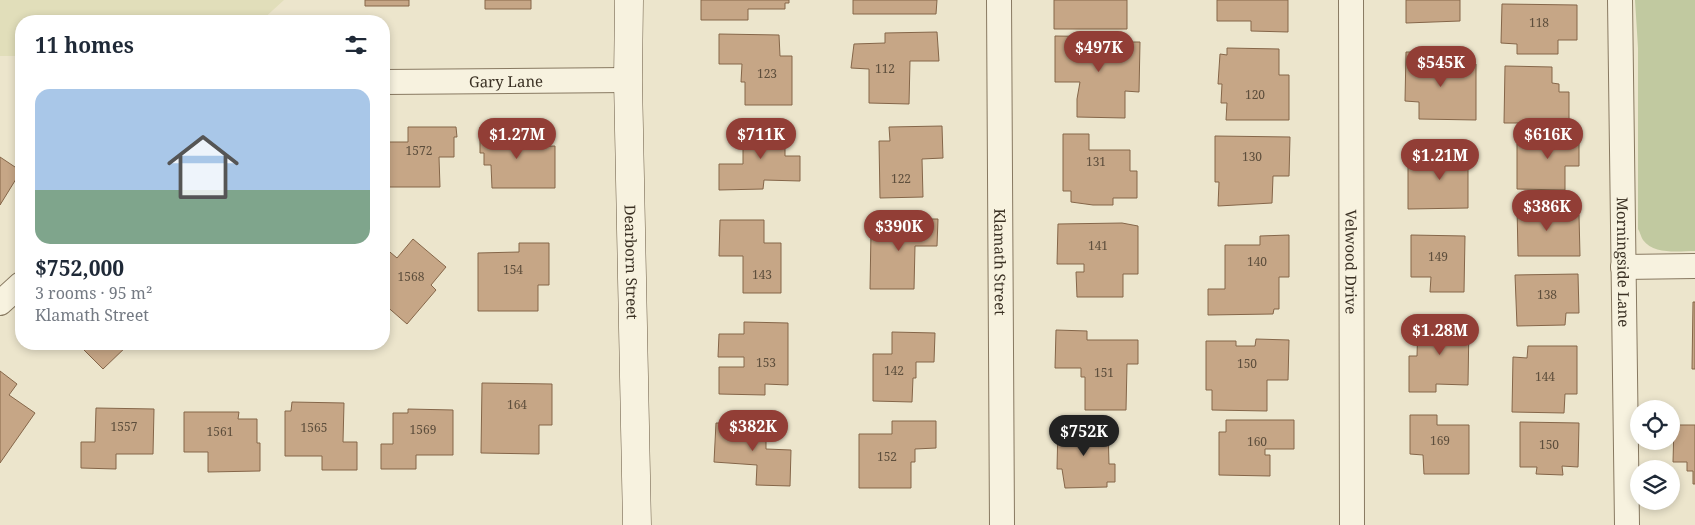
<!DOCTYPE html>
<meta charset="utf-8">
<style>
body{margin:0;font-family:"Noto Serif",serif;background:#f6f6f7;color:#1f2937;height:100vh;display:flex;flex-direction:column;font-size:19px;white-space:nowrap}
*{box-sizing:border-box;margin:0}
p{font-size:16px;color:#747a83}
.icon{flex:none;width:28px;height:28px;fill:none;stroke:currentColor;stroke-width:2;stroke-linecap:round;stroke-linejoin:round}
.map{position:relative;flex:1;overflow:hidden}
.details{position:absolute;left:15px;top:15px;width:375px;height:335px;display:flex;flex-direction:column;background:#fff;border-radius:20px;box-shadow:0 2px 8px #0003}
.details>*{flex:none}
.fabs{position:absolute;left:1630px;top:400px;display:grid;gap:10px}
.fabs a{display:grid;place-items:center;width:50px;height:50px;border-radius:50%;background:#fff;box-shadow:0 2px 8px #0003;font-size:25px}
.price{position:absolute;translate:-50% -42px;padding:0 11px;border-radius:18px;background:#923e36;color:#fff;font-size:16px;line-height:32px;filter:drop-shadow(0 1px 2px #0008)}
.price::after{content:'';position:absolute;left:50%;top:30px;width:15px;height:11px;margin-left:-8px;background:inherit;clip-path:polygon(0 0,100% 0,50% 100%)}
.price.active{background:#222;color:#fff}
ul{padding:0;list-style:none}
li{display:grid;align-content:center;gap:10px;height:265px;padding:0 20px}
li span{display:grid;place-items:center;height:155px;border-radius:15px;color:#555}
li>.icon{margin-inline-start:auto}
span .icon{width:90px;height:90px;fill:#fffc;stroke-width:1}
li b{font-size:21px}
h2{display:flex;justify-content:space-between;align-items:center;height:60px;padding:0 20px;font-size:21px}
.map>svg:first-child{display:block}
</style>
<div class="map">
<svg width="1695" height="525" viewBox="0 0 1695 525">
<rect width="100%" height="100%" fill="#ece5cc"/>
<!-- farmland -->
<path fill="#e1deba" d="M0,0H284L261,21H21V56H0Z"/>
<!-- green -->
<path fill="#c1c9a0" d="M1635,0H1695V251C1679,251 1654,255 1643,240C1641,237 1640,232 1638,229V48Z"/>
<!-- building -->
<path fill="#c6a686" stroke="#856649" d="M365,0H409V6H365Z
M485,0H531V9H485Z
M701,0H789V3H785V9H748V20H701Z
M853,0H937L936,14H853Z
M1054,0H1127V29H1054Z
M1217,0H1288V32L1251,31V21H1217Z
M1406,0H1460V21L1406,23Z
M1502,4L1577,5V40H1558V54H1517V44L1501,43Z
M937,32L939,61H910L909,104L869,103V69L851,68L854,44L885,43V33Z
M719,34L779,35L780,56H792V105H745V82H741L742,64H719Z
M1055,36L1122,37V42H1140L1139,92L1125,91V118L1077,117V99L1080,82H1055Z
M1227,48L1279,49V75H1289V120H1226L1227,103H1221L1222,84H1218L1220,54L1227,55Z
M1406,52H1433V64H1476V120L1419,119V102L1405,101Z
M1505,66L1552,67V83L1559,84V92H1569V123H1504Z
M752,122L785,123V156H800V181L764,180L763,189L719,190V164H743V148H748V129H752Z
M942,126L943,158L922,159L923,197L880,198L879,141H890L889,127Z
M408,127H456L457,137H454V157H439L440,187H384V142H408Z
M480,127L525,128L526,147L555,146V188H492L491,165H484V153H480Z
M1551,127H1579V166H1565V190L1517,189V144L1551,143Z
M1063,134H1089V150H1130V171H1137V198H1113V205H1093L1071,202V191H1063Z
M1215,136L1290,137L1289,176H1273L1272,203L1218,206L1219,182H1215Z
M1425,151H1468V208L1408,209V166H1425Z
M0,157L21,171L0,205Z
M1561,205V215H1579L1580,256H1518L1517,206Z
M892,219H938L937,246H915L914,289H870L871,232H892Z
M720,220H764V243H781V293H743V256H719Z
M1122,223L1138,226V274H1123V297H1077L1076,272H1084V264H1057L1058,224Z
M1289,235V277H1279V309H1274L1273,314L1208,315V289H1225V245H1260V236Z
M1411,235L1465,236L1464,292H1430L1431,277H1411Z
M413,239L446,267L431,285L436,290L407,324L384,304V247L397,258Z
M519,243H549V285H538V311H478V253L519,252Z
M1578,274L1579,313H1566L1565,325L1517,326L1515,275Z
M1693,302H1695V369H1692Z
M1418,321L1469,322L1468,385L1436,384V392H1409V356H1417Z
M744,322L788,323V385L765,384V395L719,394V367H744V357H718L719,334H744Z
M1056,330L1087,331V340H1138V364H1127L1126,410H1085V377H1081V368H1055Z
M892,332L935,333L934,362H916V378H913L912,402L873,401V354H892Z
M1256,339L1289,340L1288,380H1267V411L1212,410V390H1206V341H1236V346H1255Z
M78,344H129L103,369Z
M1528,346H1577V394H1565L1564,413L1512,412L1513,357L1527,358Z
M0,371L17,384L9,395L35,413L0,463Z
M482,383L552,384V425H539V454L481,453Z
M292,402L344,403L343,442H357V470H322V456H285V411H291Z
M96,408L154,409L153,454H116V469L81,468V442H95Z
M408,409L453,410V455H416V469H381V444H393V413H408Z
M184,412H239L238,419H257V443H260V471L208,472V452H184Z
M1410,415H1437V425H1469V474H1424L1423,455L1410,454Z
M1226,420H1294V449H1265V455H1270V476L1219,475V432H1226Z
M892,421H936V448L915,449V462H911V488H859V434H892Z
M1520,422L1579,423L1578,467L1562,466L1563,475L1536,474L1537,467H1520Z
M716,423L766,424V449L791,450L790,486L756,485L757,465L714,462Z
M1087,424V429L1108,428L1109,464H1115V482H1107V487L1065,488L1062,469H1057L1058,425Z
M1674,425H1695V484H1693V471H1687V462H1673Z"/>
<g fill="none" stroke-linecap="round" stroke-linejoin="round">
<defs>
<g id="street">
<path id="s1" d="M999,0L1002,525"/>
<path id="s2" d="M1351,0L1352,525"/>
<path id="s3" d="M1620,0L1627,525"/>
<path id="s4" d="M384,82L628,80"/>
<path d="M1623,267L1695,266"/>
<path d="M0,303L21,284"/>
</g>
<g id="secondary">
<path id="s5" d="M629,0L628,80L637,525"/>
</g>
</defs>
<!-- street casing -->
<use href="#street" stroke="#887961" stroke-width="26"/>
<!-- secondary casing -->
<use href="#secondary" stroke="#6a5a44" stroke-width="29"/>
<!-- street -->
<use href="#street" stroke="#f7f2df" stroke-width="24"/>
<!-- secondary -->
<use href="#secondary" stroke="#f7f2df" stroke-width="28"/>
</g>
<g text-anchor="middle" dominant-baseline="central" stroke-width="4" stroke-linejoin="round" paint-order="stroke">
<!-- number labels -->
<g font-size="12" fill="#5d4e3c">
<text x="1539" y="22">118</text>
<text x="885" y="68">112</text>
<text x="767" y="73">123</text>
<text x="1255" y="94">120</text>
<text x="419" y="150">1572</text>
<text x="1252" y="156">130</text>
<text x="1096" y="161">131</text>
<text x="901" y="178">122</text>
<text x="1098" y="245">141</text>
<text x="1438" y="256">149</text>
<text x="1257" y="261">140</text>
<text x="513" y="269">154</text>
<text x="762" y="274">143</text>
<text x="411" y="276">1568</text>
<text x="1547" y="294">138</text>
<text x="766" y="362">153</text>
<text x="1247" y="363">150</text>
<text x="894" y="370">142</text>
<text x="1104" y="372">151</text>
<text x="1545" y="376">144</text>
<text x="517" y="404">164</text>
<text x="124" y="426">1557</text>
<text x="314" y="427">1565</text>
<text x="423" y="429">1569</text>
<text x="220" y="431">1561</text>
<text x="1440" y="440">169</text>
<text x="1257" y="441">160</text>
<text x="1549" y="444">150</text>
<text x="887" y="456">152</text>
</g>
<!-- street labels -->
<g font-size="15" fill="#3a3023" stroke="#f4efdb">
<text stroke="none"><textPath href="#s4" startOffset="122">Gary Lane</textPath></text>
<text stroke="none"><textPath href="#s1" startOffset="262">Klamath Street</textPath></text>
<text stroke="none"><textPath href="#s5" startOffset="262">Dearborn Street</textPath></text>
<text stroke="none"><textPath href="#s2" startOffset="262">Velwood Drive</textPath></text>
<text stroke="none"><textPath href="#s3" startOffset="262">Morningside Lane</textPath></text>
</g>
</g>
</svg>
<div class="fabs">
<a><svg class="icon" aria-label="locate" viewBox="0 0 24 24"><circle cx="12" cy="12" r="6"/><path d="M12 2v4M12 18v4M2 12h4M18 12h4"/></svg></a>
<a><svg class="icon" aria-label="layers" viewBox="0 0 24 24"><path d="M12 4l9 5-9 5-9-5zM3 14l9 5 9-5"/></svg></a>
</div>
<b class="price" style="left:1099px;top:73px">$497K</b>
<b class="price" style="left:1441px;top:88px">$545K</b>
<b class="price" style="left:517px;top:160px">$1.27M</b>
<b class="price" style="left:761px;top:160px">$711K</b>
<b class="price" style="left:1548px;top:160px">$616K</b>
<b class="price" style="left:1440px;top:181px">$1.21M</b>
<b class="price" style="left:1547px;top:232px">$386K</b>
<b class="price" style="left:899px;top:252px">$390K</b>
<b class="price" style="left:1440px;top:356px">$1.28M</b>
<b class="price" style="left:753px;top:452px">$382K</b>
<b class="price active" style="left:1084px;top:457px">$752K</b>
<section class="details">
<h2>11 homes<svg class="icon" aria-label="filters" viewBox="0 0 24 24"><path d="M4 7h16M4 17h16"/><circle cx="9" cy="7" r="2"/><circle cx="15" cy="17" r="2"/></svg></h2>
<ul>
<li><span style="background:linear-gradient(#a9c7e8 65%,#7fa58c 0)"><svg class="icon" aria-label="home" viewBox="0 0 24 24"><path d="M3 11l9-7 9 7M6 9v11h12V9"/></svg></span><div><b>$752,000</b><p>3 rooms · 95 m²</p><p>Klamath Street</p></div></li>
</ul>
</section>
</div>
